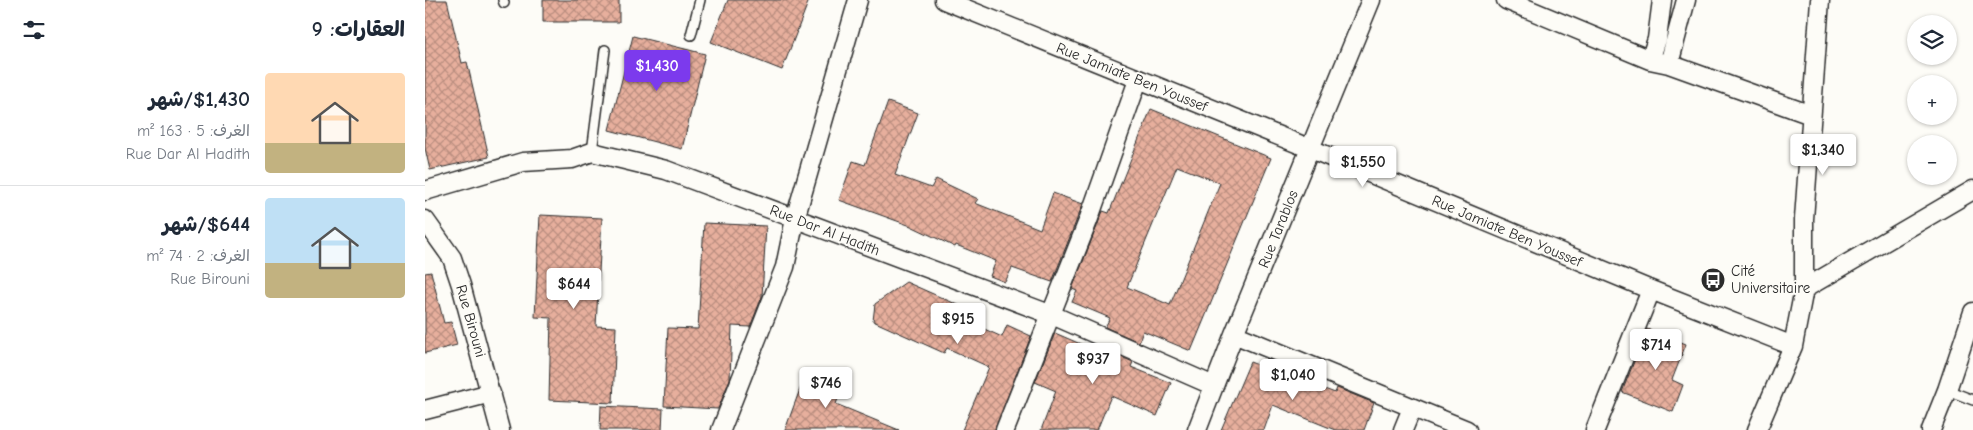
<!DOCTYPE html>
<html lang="ar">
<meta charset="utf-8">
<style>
body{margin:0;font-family:"Comic Neue","Playpen Sans Arabic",sans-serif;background:#f2f2f3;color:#1f2937;direction:rtl;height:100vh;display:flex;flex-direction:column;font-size:19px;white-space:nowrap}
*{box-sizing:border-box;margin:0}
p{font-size:16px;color:#747a83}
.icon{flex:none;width:28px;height:28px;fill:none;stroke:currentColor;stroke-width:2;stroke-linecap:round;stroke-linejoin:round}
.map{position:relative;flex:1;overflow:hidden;direction:ltr}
.sheet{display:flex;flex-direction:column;background:#fff;width:425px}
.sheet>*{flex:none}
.fabs{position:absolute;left:1482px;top:15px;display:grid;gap:10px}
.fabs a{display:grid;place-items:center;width:50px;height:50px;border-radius:50%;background:#fff;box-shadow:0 1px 4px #0004;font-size:25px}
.price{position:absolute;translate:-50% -42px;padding:0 11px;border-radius:5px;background:#fff;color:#222;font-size:16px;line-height:32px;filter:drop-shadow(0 1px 2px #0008)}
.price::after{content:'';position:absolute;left:50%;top:30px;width:15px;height:11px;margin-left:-8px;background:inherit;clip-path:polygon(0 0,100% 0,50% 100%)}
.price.selected{background:#7c3aed;color:#fff}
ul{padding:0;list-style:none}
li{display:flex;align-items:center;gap:15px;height:125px;padding:0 20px}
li+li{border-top:1px solid #e0e1e3}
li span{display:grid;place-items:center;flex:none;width:140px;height:100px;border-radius:5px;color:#555}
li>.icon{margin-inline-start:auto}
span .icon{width:60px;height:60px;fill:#fffc;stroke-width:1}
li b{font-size:21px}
h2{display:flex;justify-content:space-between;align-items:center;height:60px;padding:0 20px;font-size:21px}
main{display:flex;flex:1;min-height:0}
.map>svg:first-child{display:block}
</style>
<main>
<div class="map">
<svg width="1548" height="430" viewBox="0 0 1548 430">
<defs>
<pattern id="building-cross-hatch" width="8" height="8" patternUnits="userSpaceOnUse" patternTransform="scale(1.25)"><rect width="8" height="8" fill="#e7af9d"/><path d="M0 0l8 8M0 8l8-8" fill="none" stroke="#bb8f80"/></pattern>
</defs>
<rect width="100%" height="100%" fill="#fdfcf7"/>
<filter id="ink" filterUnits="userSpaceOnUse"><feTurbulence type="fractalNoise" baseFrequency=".02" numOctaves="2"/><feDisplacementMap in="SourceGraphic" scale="10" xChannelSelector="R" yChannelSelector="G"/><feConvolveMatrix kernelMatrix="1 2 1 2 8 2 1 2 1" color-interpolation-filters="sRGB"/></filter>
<g filter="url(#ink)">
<!-- building -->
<path fill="url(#building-cross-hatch)" stroke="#2b2b2b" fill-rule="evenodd" d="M0,0H22L37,63L42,62L64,157L5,170L0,148Z
M118,0H194V22H118Z
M303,0H384L357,70L286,42Z
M208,36L280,54L257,149L184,130Z
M463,102L493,113L470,175L506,188L511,179L553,199L550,203L615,229L628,193L658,204L627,282L587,268L580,282L565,276L571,261L531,245L530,247L486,226L414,200L428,161L440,165Z
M726,109L846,158L766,351L718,331L714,342L680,327L685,318L647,302L652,291L647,289L678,211L684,213ZM752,166L795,183L745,305L702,287Z
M115,215L177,218L171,326L191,327L188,403L124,400L126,318L110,317Z
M279,223L341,226L337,297L325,327L307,326L305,379L293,409L239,406L243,328L273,329Z
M6,272L19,323L26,322L32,345L0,353V273Z
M481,282L540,308L535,318L577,337L582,325L606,336L570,430H537L564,367L522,348L519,353L448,321L450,304Z
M1222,329L1261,344L1247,380L1258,385L1248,412L1197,392Z
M630,333L667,349L669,345L708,362L706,367L746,383L732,416L686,396L672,430H616L631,391L610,382Z
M841,359L875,373L873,379L910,393L912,388L949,403L939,430H910L848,405L839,430H796L825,362L838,367Z
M382,370L419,383L411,404L474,430H360Z
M176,406L238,409L237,430H175Z"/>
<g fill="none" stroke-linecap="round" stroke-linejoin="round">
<defs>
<path id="lane" d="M78,0L79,3
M266,35L275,0
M167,152L180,50
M1522,390L1548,400"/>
<path id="street" d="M519,0L886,149L1226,290L1368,346
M1081,0L1225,60L1244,64L1386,115
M1225,60L1232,39L1237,0
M1244,64L1261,0
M0,191L98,162L147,159L167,152L241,170L627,315L789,386
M0,220L27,258L36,285L75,430
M1379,289L1548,190
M809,334L1042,430
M0,410L66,393
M296,430L360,267L370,219L433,0
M580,430L663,221L713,80
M772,430L809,334L946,0
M978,430L987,408
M1170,430L1226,290
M1332,430L1368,346L1379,289V219L1395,0
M1506,430L1522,390L1548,312"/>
</defs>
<!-- lane casing -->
<use href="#lane" stroke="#2b2b2b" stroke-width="12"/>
<!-- street casing -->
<use href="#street" stroke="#2b2b2b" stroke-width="21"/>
<!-- lane -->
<use href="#lane" stroke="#fdfcf7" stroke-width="9"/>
<!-- street -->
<use href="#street" stroke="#fdfcf7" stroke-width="18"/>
</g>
</g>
<!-- icons -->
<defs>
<symbol id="bus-disc" viewBox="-11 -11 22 22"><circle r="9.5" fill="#2b2b2b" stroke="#fdfcf7"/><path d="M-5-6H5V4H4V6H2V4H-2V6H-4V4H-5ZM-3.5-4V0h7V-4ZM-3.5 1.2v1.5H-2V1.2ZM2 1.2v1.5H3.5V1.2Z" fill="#fff"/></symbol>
</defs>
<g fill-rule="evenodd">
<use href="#bus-disc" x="1274" y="266" width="28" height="28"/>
</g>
<g text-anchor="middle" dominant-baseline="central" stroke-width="4" stroke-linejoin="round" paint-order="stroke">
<!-- street labels -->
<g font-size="15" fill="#2b2b2b" stroke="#fdfcf7">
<text transform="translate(707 77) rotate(22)">Rue Jamiate Ben Youssef</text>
<text transform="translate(853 229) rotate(-68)">Rue Tarablos</text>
<text transform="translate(400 230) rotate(21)">Rue Dar Al Hadith</text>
<text transform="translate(1082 231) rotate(23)">Rue Jamiate Ben Youssef</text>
<text transform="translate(46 321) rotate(74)">Rue Birouni</text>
</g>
<!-- poi labels -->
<g font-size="15" fill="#2b2b2b" stroke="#fdfcf7" text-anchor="start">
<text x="1306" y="271">Cité<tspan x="1306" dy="17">Universitaire</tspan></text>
</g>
</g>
</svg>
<div class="fabs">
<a><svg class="icon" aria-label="layers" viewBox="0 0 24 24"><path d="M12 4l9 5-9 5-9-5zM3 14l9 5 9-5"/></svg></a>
<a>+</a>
<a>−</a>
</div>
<b class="price selected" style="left:232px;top:92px">$1,430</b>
<b class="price" style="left:1398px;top:176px">$1,340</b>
<b class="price" style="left:938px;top:188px">$1,550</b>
<b class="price" style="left:149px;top:310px">$644</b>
<b class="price" style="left:533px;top:345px">$915</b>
<b class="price" style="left:1231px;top:371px">$714</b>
<b class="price" style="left:668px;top:385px">$937</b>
<b class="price" style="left:868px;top:401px">$1,040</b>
<b class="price" style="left:401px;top:409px">$746</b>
</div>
<section class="sheet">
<h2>العقارات: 9<svg class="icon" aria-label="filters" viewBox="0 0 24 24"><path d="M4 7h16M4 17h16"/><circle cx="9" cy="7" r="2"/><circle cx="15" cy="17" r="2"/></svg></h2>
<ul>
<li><span style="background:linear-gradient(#ffd9b3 70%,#c2b280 0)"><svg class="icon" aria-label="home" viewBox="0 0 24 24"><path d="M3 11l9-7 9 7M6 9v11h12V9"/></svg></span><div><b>$1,430/شهر</b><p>الغرف: 5 · 163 m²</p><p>Rue Dar Al Hadith</p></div></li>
<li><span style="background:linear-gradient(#bfe0f5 65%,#c2b280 0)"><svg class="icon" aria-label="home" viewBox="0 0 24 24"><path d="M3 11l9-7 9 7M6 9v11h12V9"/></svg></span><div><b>$644/شهر</b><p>الغرف: 2 · 74 m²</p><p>Rue Birouni</p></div></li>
</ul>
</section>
</main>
